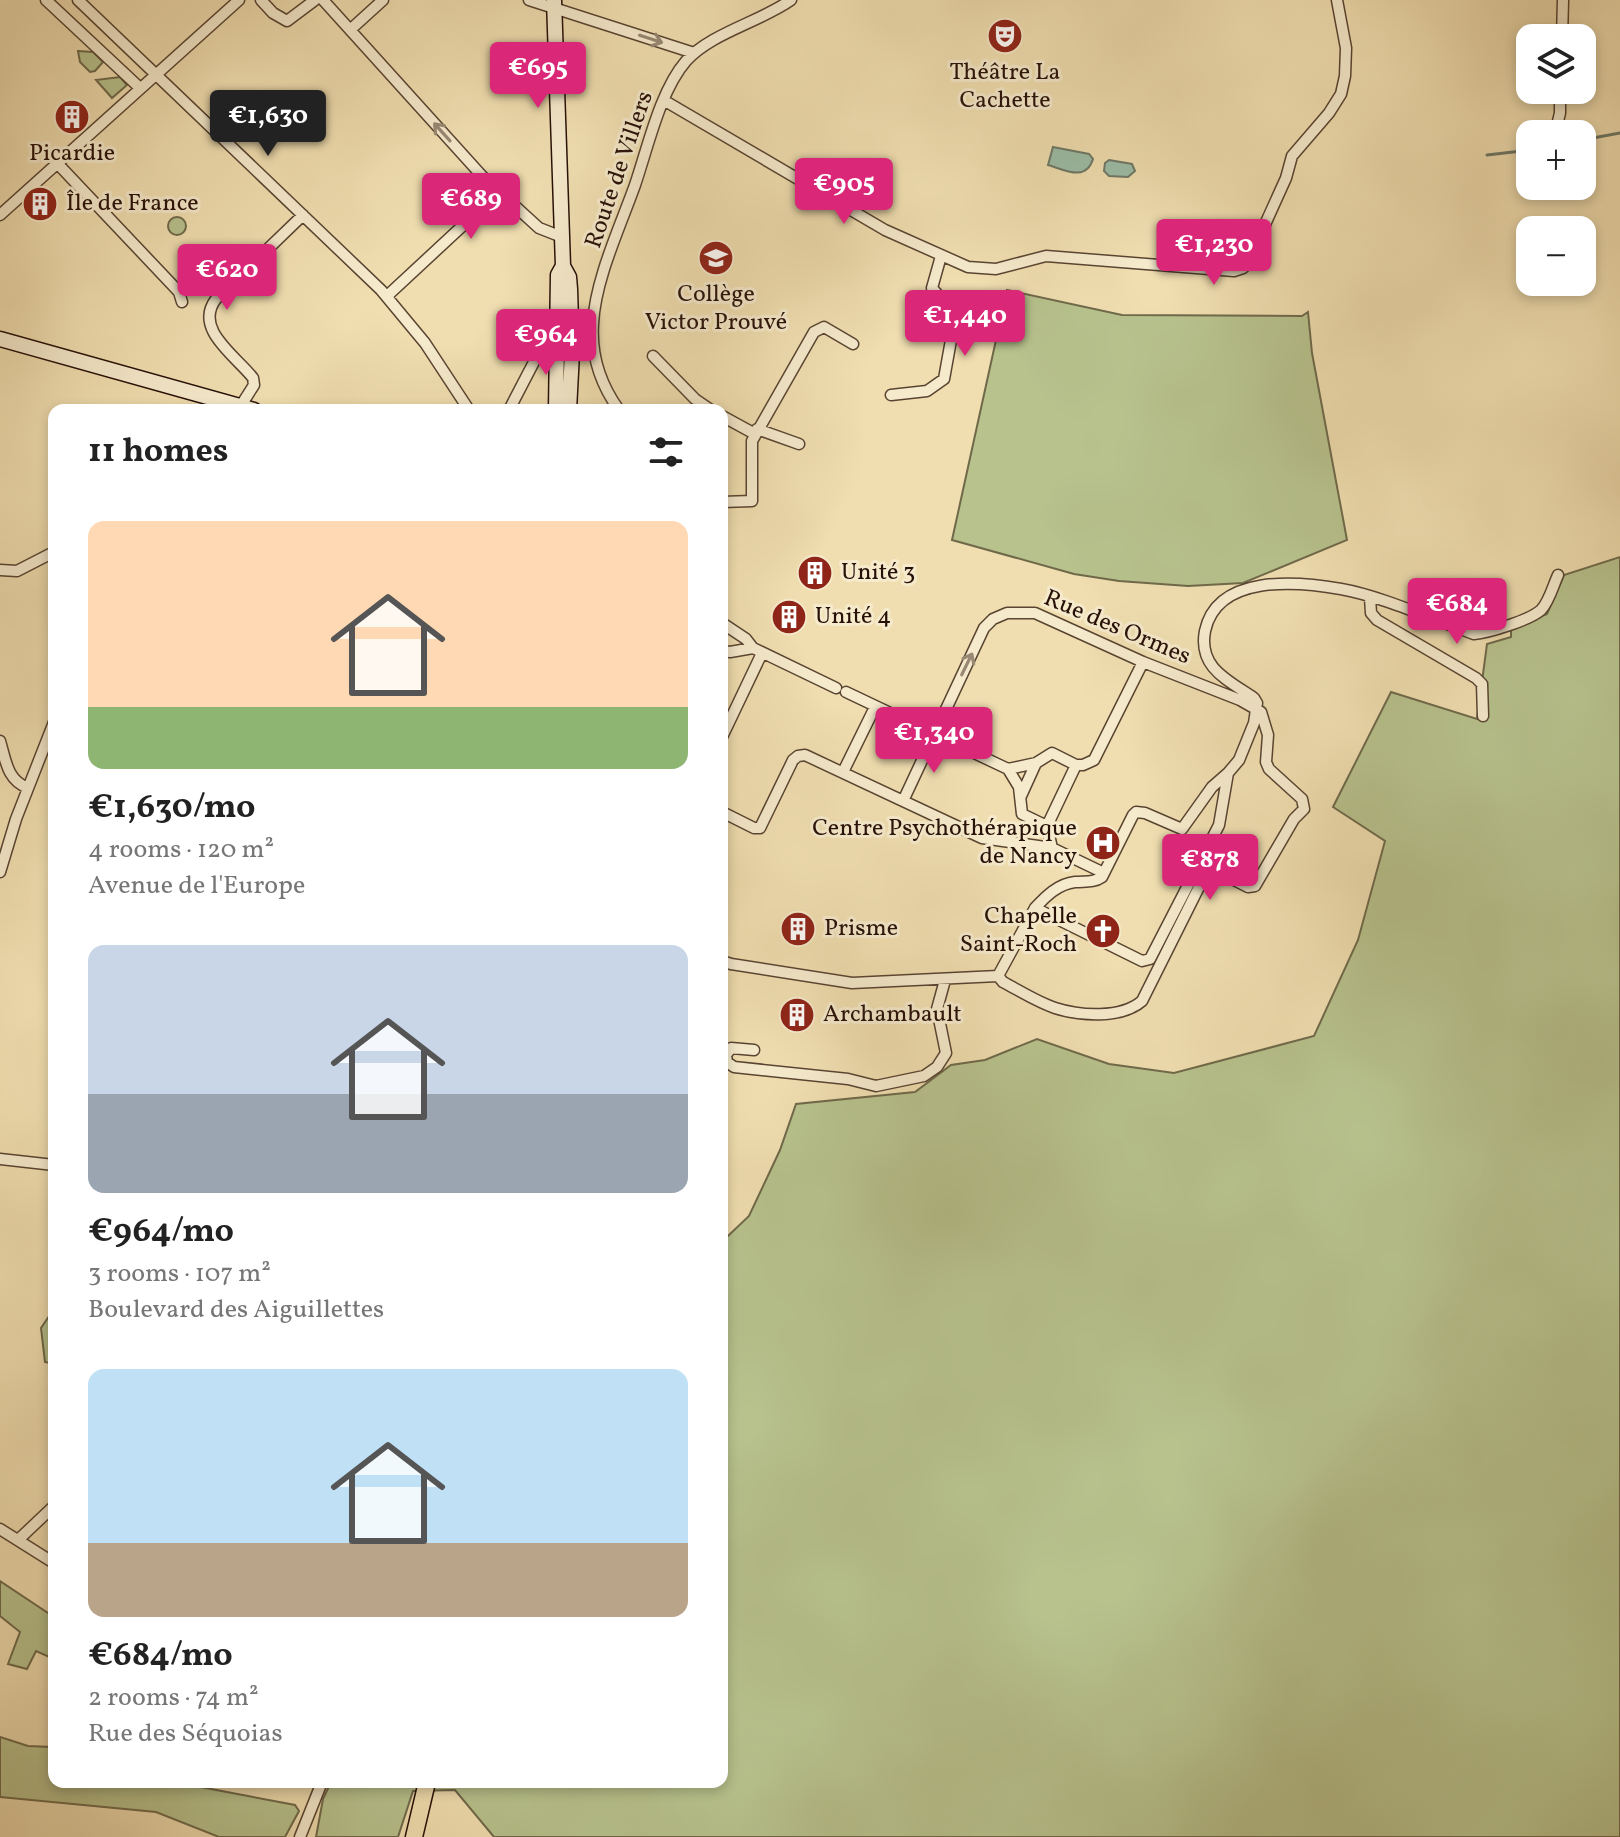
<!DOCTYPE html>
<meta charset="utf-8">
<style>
body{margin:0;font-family:Vollkorn,serif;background:#f6f6f6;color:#222;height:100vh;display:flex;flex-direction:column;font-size:30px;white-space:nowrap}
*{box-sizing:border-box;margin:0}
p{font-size:26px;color:#767676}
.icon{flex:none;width:44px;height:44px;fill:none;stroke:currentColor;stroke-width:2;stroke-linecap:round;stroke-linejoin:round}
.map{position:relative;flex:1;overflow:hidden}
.details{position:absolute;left:48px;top:404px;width:680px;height:1384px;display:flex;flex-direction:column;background:#fff;border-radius:16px;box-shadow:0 4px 12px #0003}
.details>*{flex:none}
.fabs{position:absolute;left:1516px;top:24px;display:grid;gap:16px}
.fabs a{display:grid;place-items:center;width:80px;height:80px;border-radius:16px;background:#fff;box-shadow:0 4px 12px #0003;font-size:40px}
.price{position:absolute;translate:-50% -68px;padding:0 18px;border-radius:8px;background:#db2777;color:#fff;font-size:26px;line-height:52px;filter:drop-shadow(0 2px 4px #0008)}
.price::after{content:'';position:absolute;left:50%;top:48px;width:24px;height:18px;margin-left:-12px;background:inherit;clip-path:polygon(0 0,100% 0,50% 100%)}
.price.selected{background:#222;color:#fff}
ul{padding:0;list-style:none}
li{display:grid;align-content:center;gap:16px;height:424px;padding:0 40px}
li span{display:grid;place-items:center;height:248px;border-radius:16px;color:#555}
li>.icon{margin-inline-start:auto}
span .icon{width:144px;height:144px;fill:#fffc;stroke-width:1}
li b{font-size:34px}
h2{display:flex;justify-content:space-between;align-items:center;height:96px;padding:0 40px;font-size:34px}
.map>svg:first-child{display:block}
</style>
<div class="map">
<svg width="1620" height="1837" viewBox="0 0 1620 1837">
<rect width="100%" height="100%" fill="#f0deb0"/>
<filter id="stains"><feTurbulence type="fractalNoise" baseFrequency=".0025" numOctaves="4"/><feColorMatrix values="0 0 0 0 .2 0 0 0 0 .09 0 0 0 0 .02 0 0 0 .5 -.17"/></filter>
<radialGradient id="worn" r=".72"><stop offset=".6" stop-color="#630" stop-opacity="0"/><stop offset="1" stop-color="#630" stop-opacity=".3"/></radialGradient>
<!-- green -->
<path fill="#b7c28d" stroke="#6f694a" stroke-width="2" d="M78,51L93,52L103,62L95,71L90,72L80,62Z
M120,77L127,85L112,98L96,80Z
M168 226a9 9 0 1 1 18 0a9 9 0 1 1-18 0Z
M1007,290L1122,315L1302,316L1308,312L1312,353L1347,540L1243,583L1188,586L1119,581L1074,574L952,540Z
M1620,557V1837H494L455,1790L413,1791L398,1837H316L323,1799L331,1782H722V1235L728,1236L749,1216L780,1150L796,1104L915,1092L951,1065L985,1060L1037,1039L1109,1064L1174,1073L1314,1036L1358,940L1385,841L1333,807L1391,692L1477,719L1487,644L1511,637V629L1547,614L1564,575Z
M54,1309V1364L45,1362L41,1328Z
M0,1581L54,1617V1659L36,1651L27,1669L8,1664L20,1632L0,1616Z
M0,1737L28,1746L52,1747L54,1744V1782H183L190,1785L295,1805L299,1811L285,1837H219L156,1812L0,1797Z"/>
<!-- water -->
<path fill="#9bbda7" stroke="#6d7867" stroke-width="2" d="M1053,147L1089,154L1093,159C1086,182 1065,170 1048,165Z
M1109,160L1132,164L1135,171L1128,177L1109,176L1104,171L1105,163Z"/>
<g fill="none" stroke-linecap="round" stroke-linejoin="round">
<!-- stream -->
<path stroke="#6d7867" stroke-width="3" d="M1582,140L1620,133
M1487,155L1530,150"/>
<defs>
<path id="minor" d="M46,0L140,88
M78,0L381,290L425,343L469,410
M261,0L273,13L287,21L315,0
M323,0L483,177L539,228L562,237
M529,0L694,53
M350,30L383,0
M1562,38L1563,0
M665,101L885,230L968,267L996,269L1046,256L1234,271L1243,268L1248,262L1286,178L1292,156L1329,113L1341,94L1345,76L1346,48L1337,0
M1555,134L1560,113V90
M56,162L179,292L182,302
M0,215L239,0
M387,296L499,192
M653,356L695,399L711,410
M891,395L927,391L944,379L955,318L952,311L932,288L941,256
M240,407L254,385L253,378C236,356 193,329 216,299L303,215
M509,410L548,335
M619,410C601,385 591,355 593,324C595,280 620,227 635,185C648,147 660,91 686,61C711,33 760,22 791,0
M722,416L755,434
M757,429L799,444
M722,502L752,501V441L814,332L824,327L853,344
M0,570L17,571L54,552
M1370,598L1371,613L1377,620L1476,678L1482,684L1483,716
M722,623L746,639L753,648L836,688
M722,651L730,652L753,648
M846,692L1008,769
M722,737L762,653
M0,741C6,761 7,780 28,788
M1076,765H1083L1094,760L1143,662
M1008,769L1036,763L1052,753L1076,765L1047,826L1052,848
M1008,769L1019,787L1022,814L1047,826
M843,772L875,707
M1021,796L1036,763
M903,801L984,628L993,619L1007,613H1035L1143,662L1240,700L1261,712L1268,735L1266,762L1269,769L1302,799L1304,809L1294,819L1255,886L1248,887L1216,871H1211L1204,877L1142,1001C1121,1019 1080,1016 1055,1008C1037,1002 1020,991 1003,982L998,976
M722,812L754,828H760L793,760L798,756L805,755L982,838L1052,848L1104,873
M0,872L16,819L54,722
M1035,908L1142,961L1150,959L1219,825L1228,773L1239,760L1254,723L1257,703L1254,698C1228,680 1198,668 1205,631C1217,574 1297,581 1341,589C1381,596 1434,620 1474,634C1488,633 1530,620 1541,610C1549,602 1553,586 1558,575
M722,961L731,964L852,983L998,976
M998,976L1035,908C1046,896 1058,884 1075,882C1086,881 1093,883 1102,877L1133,815L1136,812L1145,813L1182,829L1212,787L1228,773
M754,1050L731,1048L726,1055L727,1062L734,1067L848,1079L876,1086L924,1076L937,1067L946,1053L937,1009L945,980
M0,1159L54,1165
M0,1529L54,1563
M18,1540L54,1506
M300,1837L322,1782"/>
<path id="secondary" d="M554,0L563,266L558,275L556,410
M563,266L569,277L570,289L572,353L569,410
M0,339L254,410"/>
<path id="primary" d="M414,1837L427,1782"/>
</defs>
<!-- minor casing -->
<use href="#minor" stroke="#594432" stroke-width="13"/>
<!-- secondary casing -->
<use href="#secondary" stroke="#271008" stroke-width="17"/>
<!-- primary casing -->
<use href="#primary" stroke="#271008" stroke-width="19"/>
<!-- minor -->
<use href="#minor" stroke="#f5eacc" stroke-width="10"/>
<!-- secondary -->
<use href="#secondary" stroke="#f5eacc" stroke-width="14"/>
<!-- primary -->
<use href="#primary" stroke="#f0deb0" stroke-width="16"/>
</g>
<!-- one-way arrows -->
<defs><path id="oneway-shaft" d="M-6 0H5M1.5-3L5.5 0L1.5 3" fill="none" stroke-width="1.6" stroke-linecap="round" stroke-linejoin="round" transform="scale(2)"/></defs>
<g stroke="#988874">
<use href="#oneway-shaft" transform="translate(651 39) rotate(18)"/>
<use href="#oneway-shaft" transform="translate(442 132) rotate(-132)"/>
<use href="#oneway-shaft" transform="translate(967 664) rotate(-64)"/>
</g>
<!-- icons -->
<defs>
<symbol id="theatre-disc" viewBox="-11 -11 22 22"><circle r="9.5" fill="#8f2418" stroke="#f5eacc"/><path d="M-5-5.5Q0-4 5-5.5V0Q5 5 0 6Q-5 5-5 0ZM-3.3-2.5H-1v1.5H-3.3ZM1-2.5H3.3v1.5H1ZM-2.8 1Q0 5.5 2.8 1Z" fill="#fff"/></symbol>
<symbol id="building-disc" viewBox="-11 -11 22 22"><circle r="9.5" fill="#8f2418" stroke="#f5eacc"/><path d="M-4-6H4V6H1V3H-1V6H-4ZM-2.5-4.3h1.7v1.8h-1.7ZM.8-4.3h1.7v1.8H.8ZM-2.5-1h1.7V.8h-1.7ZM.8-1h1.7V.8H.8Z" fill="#fff"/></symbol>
<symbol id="school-disc" viewBox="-11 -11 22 22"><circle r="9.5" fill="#8f2418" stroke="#f5eacc"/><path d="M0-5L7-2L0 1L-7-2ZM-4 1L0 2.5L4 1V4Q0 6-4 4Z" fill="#fff"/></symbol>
<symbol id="hospital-disc" viewBox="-11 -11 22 22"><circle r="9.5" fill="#8f2418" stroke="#f5eacc"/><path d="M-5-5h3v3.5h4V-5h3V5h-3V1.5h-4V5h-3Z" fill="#fff"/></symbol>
<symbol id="church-disc" viewBox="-11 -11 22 22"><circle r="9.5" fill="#8f2418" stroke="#f5eacc"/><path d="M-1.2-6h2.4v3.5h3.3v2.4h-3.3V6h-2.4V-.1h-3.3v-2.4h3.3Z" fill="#fff"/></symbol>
</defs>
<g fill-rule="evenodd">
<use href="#theatre-disc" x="985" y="16" width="40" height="40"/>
<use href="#building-disc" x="52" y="97" width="40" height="40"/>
<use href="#building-disc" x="20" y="184" width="40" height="40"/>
<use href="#school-disc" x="696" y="238" width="40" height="40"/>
<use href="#building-disc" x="795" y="553" width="40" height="40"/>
<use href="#building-disc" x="769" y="597" width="40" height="40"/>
<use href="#hospital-disc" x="1083" y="823" width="40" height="40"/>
<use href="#building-disc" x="778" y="909" width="40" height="40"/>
<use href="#church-disc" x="1083" y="911" width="40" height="40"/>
<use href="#building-disc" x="777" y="995" width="40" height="40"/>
</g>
<g text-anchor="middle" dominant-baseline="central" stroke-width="6" stroke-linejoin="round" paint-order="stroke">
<!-- poi labels -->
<g font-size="24" fill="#271008" stroke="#f5eacc" text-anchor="start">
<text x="1005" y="73" text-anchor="middle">Théâtre La<tspan x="1005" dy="28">Cachette</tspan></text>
<text x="72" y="154" text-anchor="middle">Picardie</text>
<text x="66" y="204">Île de France</text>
<text x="716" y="295" text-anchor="middle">Collège<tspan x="716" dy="28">Victor Prouvé</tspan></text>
<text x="841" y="573">Unité 3</text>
<text x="815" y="617">Unité 4</text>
<text x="1077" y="829" text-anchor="end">Centre Psychothérapique<tspan x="1077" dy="28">de Nancy</tspan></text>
<text x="1077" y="917" text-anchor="end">Chapelle<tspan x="1077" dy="28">Saint-Roch</tspan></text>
<text x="824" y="929">Prisme</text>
<text x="823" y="1015">Archambault</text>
</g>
<!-- street labels -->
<g font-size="24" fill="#271008" stroke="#f5eacc">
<text transform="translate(620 170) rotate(-71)">Route de Villers</text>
<text transform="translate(1117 628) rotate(23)">Rue des Ormes</text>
</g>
</g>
<rect width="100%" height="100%" filter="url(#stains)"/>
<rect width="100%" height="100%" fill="url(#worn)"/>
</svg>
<div class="fabs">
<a><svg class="icon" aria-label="layers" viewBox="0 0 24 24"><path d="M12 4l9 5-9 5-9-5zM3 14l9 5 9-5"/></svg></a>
<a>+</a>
<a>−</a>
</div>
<b class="price" style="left:538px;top:110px">€695</b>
<b class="price selected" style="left:268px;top:158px">€1,630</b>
<b class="price" style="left:844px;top:226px">€905</b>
<b class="price" style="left:471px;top:241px">€689</b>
<b class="price" style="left:1214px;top:287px">€1,230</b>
<b class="price" style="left:227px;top:312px">€620</b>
<b class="price" style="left:965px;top:358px">€1,440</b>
<b class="price" style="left:546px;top:377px">€964</b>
<b class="price" style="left:1457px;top:646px">€684</b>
<b class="price" style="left:934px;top:775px">€1,340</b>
<b class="price" style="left:1210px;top:902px">€878</b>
<section class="details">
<h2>11 homes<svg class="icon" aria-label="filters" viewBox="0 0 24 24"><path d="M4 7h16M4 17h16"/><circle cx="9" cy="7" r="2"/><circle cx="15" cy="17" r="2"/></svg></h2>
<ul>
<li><span style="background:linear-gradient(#ffd9b3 75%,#8fb573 0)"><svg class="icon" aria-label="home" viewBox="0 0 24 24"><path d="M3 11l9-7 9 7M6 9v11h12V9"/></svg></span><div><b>€1,630/mo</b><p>4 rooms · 120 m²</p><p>Avenue de l'Europe</p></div></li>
<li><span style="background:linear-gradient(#c9d6e8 60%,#9aa5b1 0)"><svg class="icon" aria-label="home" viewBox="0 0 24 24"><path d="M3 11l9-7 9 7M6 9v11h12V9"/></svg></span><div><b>€964/mo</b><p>3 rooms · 107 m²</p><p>Boulevard des Aiguillettes</p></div></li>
<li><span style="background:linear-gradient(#bfe0f5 70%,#b9a48a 0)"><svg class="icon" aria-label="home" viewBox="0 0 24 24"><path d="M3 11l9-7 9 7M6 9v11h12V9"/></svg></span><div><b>€684/mo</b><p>2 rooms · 74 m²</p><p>Rue des Séquoias</p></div></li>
</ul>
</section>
</div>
